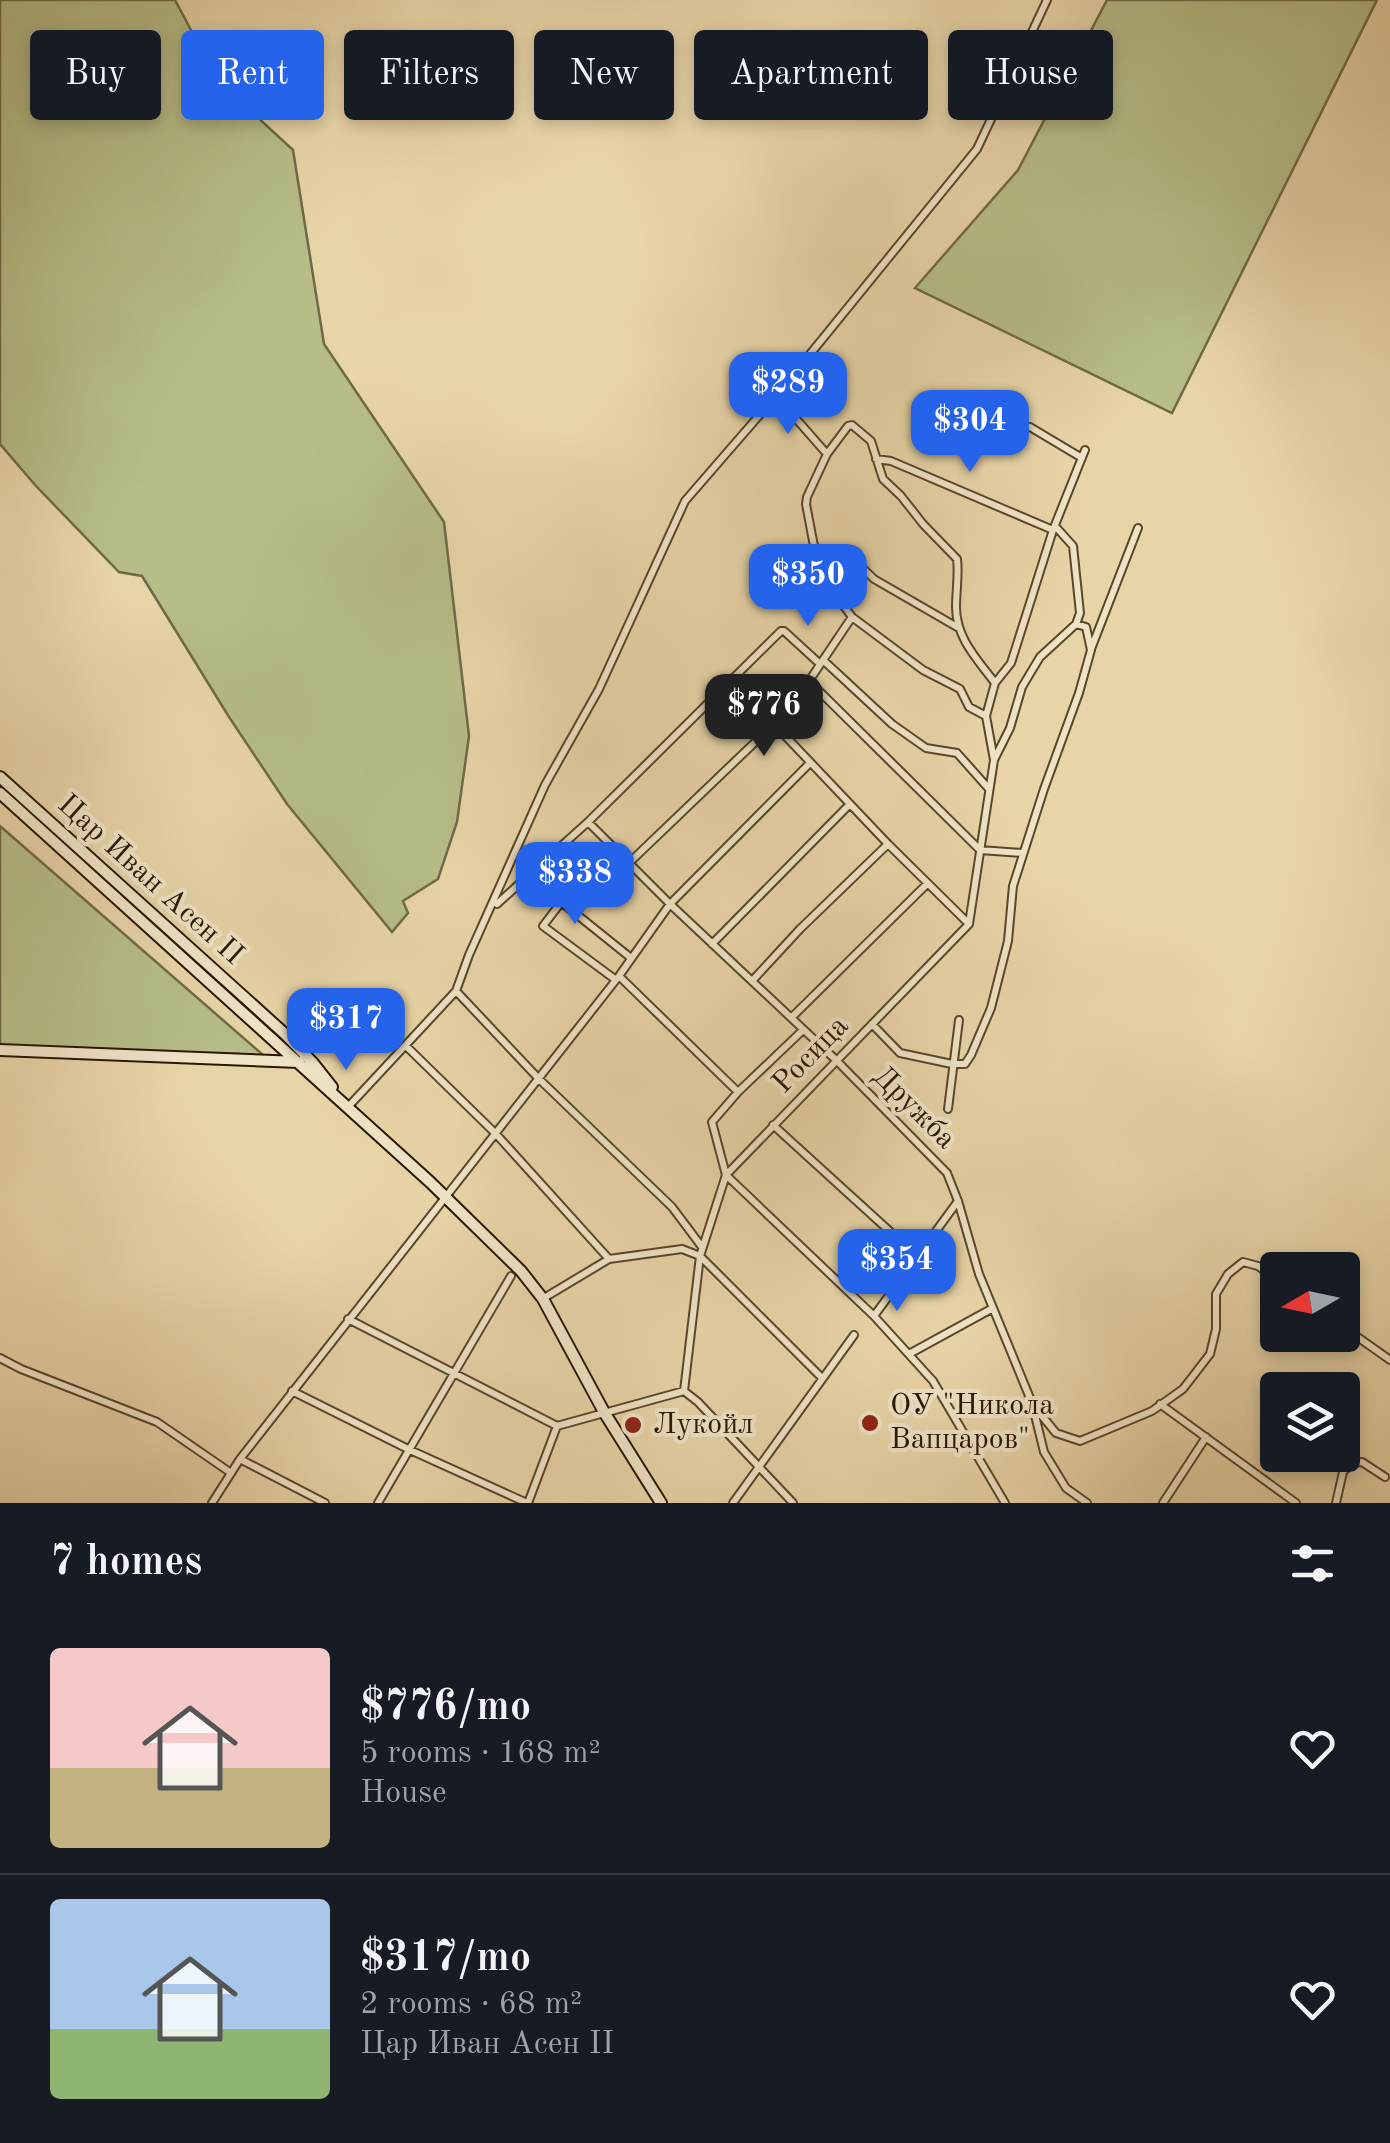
<!DOCTYPE html>
<meta charset="utf-8">
<style>
body{margin:0;font-family:"Old Standard TT",serif;background:#242831;color:#f1f3f6;height:100vh;display:flex;flex-direction:column;font-size:38px;white-space:nowrap}
*{box-sizing:border-box;margin:0}
p{font-size:32px;color:#9ea1a6}
.icon{flex:none;width:55px;height:55px;fill:none;stroke:currentColor;stroke-width:2;stroke-linecap:round;stroke-linejoin:round}
.map{position:relative;height:1503px;overflow:hidden}
.details{display:flex;flex-direction:column;background:#171b24;flex:1}
.details>*{flex:none}
.banner{position:absolute;left:30px;top:30px;width:1330px;height:90px;display:flex;gap:20px}
.needle{width:65px;rotate:261deg}
.tools{position:absolute;left:1260px;top:1252px;display:grid;gap:20px}
.tools a{display:grid;place-items:center;width:100px;height:100px;border-radius:10px;background:#171b24;box-shadow:0 5px 15px #0003;font-size:50px}
.price{position:absolute;translate:-50% -85px;padding:0 22px;border-radius:20px;background:#2563eb;color:#fff;font-size:32px;line-height:65px;filter:drop-shadow(0 2px 5px #0008)}
.price::after{content:'';position:absolute;left:50%;top:60px;width:30px;height:22px;margin-left:-15px;background:inherit;clip-path:polygon(0 0,100% 0,50% 100%)}
.price.active{background:#222;color:#fff}
ul{padding:0;list-style:none}
li{display:flex;align-items:center;gap:30px;height:250px;padding:0 50px}
li+li{border-top:2px solid #363941}
li span{display:grid;place-items:center;flex:none;width:280px;height:200px;border-radius:10px;color:#555}
li>.icon{margin-inline-start:auto}
span .icon{width:120px;height:120px;fill:#fffc;stroke-width:1}
li b{font-size:42px}
h2{display:flex;justify-content:space-between;align-items:center;height:120px;padding:0 50px;font-size:42px}
.tag{padding:0 35px;border-radius:10px;background:#171b24;box-shadow:0 5px 15px #0003;font-size:35px;line-height:90px}
.tag.active{background:#2563eb;color:#fff}
.map>svg:first-child{display:block}
</style>
<div class="map">
<svg width="1390" height="1503" viewBox="0 0 1390 1503">
<rect width="100%" height="100%" fill="#e7d4a7"/>
<filter id="stains"><feTurbulence type="fractalNoise" baseFrequency=".002" numOctaves="4"/><feColorMatrix values="0 0 0 0 .2 0 0 0 0 .09 0 0 0 0 .02 0 0 0 .5 -.17"/></filter>
<radialGradient id="worn" r=".72"><stop offset=".6" stop-color="#630" stop-opacity="0"/><stop offset="1" stop-color="#630" stop-opacity=".3"/></radialGradient>
<!-- green -->
<path fill="#b6bd87" stroke="#706a44" stroke-width="2.5" d="M0,0H175L218,81L293,150L324,344L444,522L469,736L457,822L438,879L403,901L408,913L392,932L287,804L229,717L142,576L119,572L36,486L0,444Z
M1107,0H1377L1172,413L915,288L1018,170Z
M0,826L271,1062L0,1047Z"/>
<g fill="none" stroke-linecap="round" stroke-linejoin="round">
<defs>
<path id="street" d="M776,396L827,454
M1030,427L1082,458
M876,459L891,461L1053,530
M822,576L845,557H851L874,579L957,627
M1091,649L1138,528
M823,660L892,724L926,748L957,753L989,789
M809,681L980,850L1023,853
M986,716L969,707L960,689L923,670L852,617L822,576L813,541L806,504L807,497L827,454L848,426L852,425L871,441L883,479L901,496L923,524L957,559C959,575 956,591 956,607C956,638 977,659 995,683
M774,724L888,844L968,923
M994,760L1010,728L1022,687L1040,657L1076,624L1080,613L1073,546L1055,526
M588,822L670,904L836,1060L947,1173L958,1201L979,1274L1032,1403L1044,1452L1066,1488L1087,1503
M630,862L774,724L809,681L852,617
M588,867L543,926L616,980
M560,901L631,958
M497,904L588,822L781,631H784L820,664
M712,944L850,804
M619,976L738,1092
M752,981L800,929L888,844
M456,991L538,1078L672,1207L702,1247
M791,1018L927,884
M872,1024L900,1053L952,1064H965L971,1055L991,1008L1008,941L1013,886L1044,789L1079,693L1091,650L1086,627L1076,624
M803,1030L738,1092L712,1122L726,1175L874,1316L933,1381L1005,1503
M406,1046L496,1134L609,1259
M348,1107L456,991L469,955L545,785L599,689L685,501L776,396L977,149L1047,0
M948,1109L959,1020
M773,1125L918,1257
M544,1298L609,1259L682,1249L700,1256L822,1378
M874,1316L958,1201
M348,1319L557,1426
M1342,1326L1390,1360
M909,1354L993,1308
M0,1358L21,1369L157,1422L231,1473
M292,1391L410,1450L527,1503
M684,1391L700,1256L726,1175L969,924L994,760L986,716L995,683L1011,663L1053,530L1085,450
M684,1391L698,1402L793,1503
M1160,1404L1296,1503
M1034,1406L1056,1433L1080,1441L1152,1411L1183,1389L1210,1354L1216,1329V1294L1228,1274L1243,1262L1258,1266L1278,1280
M240,1459L325,1503
M212,1503L240,1459L619,976L670,904L810,763
M378,1503L511,1276
M528,1503L557,1426L684,1391
M733,1503L854,1335
M1163,1503L1206,1437
M1336,1503L1343,1472L1352,1463L1362,1462L1385,1477"/>
<path id="secondary" d="M0,777L285,1034L313,1063L332,1087
M0,793L430,1182L521,1271L543,1299L604,1412L661,1503
M0,1050L299,1062"/>
</defs>
<!-- street casing -->
<use href="#street" stroke="#5a462a" stroke-width="10"/>
<!-- secondary casing -->
<use href="#secondary" stroke="#2b1600" stroke-width="14"/>
<!-- street -->
<use href="#street" stroke="#efe3c6" stroke-width="6"/>
<!-- secondary -->
<use href="#secondary" stroke="#efe3c6" stroke-width="10"/>
</g>
<!-- markers -->
<g fill="#8f2418" stroke="#efe3c6" stroke-width="4">
<circle cx="870" cy="1423" r="10"/>
<circle cx="633" cy="1425" r="10"/>
</g>
<g text-anchor="middle" dominant-baseline="central" stroke-width="8" stroke-linejoin="round" paint-order="stroke">
<!-- street labels -->
<g font-size="30" fill="#2b1600" stroke="#efe3c6">
<text transform="translate(150 880) rotate(42)">Цар Иван Асен II</text>
<text transform="translate(811 1055) rotate(-46)">Росица</text>
<text transform="translate(914 1108) rotate(45)">Дружба</text>
</g>
<!-- poi labels -->
<g font-size="30" fill="#2b1600" stroke="#efe3c6" text-anchor="start">
<text x="890" y="1406">ОУ "Никола<tspan x="890" dy="34">Вапцаров"</tspan></text>
<text x="653" y="1425">Лукойл</text>
</g>
</g>
<rect width="100%" height="100%" filter="url(#stains)"/>
<rect width="100%" height="100%" fill="url(#worn)"/>
</svg>
<div class="tools">
<a><svg class="needle" viewBox="-14 -14 28 28"><path d="M0-13l5 13h-10z" fill="#e53935"/><path d="M0 13l5-13h-10z" fill="#9ea1a6"/></svg></a>
<a><svg class="icon" aria-label="layers" viewBox="0 0 24 24"><path d="M12 4l9 5-9 5-9-5zM3 14l9 5 9-5"/></svg></a>
</div>
<b class="price" style="left:788px;top:437px">$289</b>
<b class="price" style="left:970px;top:475px">$304</b>
<b class="price" style="left:808px;top:629px">$350</b>
<b class="price active" style="left:764px;top:759px">$776</b>
<b class="price" style="left:575px;top:927px">$338</b>
<b class="price" style="left:346px;top:1073px">$317</b>
<b class="price" style="left:897px;top:1314px">$354</b>
<div class="banner">
<a class="tag">Buy</a>
<a class="tag active">Rent</a>
<a class="tag">Filters</a>
<a class="tag">New</a>
<a class="tag">Apartment</a>
<a class="tag">House</a>
</div>
</div>
<section class="details">
<h2>7 homes<svg class="icon" aria-label="filters" viewBox="0 0 24 24"><path d="M4 7h16M4 17h16"/><circle cx="9" cy="7" r="2"/><circle cx="15" cy="17" r="2"/></svg></h2>
<ul>
<li><span style="background:linear-gradient(#f6c9c9 60%,#c2b280 0)"><svg class="icon" aria-label="home" viewBox="0 0 24 24"><path d="M3 11l9-7 9 7M6 9v11h12V9"/></svg></span><div><b>$776/mo</b><p>5 rooms · 168 m²</p><p>House</p></div><svg class="icon" aria-label="heart" viewBox="0 0 24 24"><path d="M12 20l-8-8c-3-5 5-10 8-4 3-6 11-1 8 4z"/></svg></li>
<li><span style="background:linear-gradient(#a9c7e8 65%,#8fb573 0)"><svg class="icon" aria-label="home" viewBox="0 0 24 24"><path d="M3 11l9-7 9 7M6 9v11h12V9"/></svg></span><div><b>$317/mo</b><p>2 rooms · 68 m²</p><p>Цар Иван Асен II</p></div><svg class="icon" aria-label="heart" viewBox="0 0 24 24"><path d="M12 20l-8-8c-3-5 5-10 8-4 3-6 11-1 8 4z"/></svg></li>
</ul>
</section>
